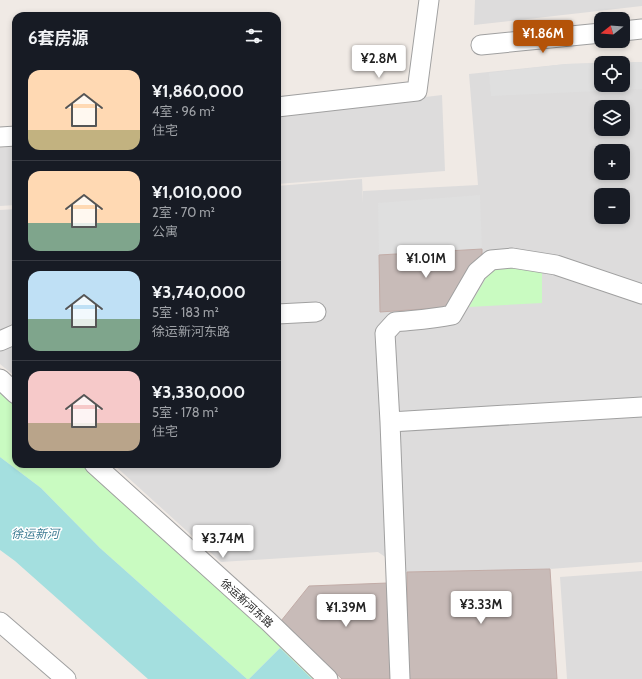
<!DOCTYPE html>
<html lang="zh">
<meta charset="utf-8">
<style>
body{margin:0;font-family:Cabin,"Noto Sans SC",sans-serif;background:#242831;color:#f1f3f6;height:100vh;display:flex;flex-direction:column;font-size:15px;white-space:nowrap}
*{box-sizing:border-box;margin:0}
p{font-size:13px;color:#9ea1a6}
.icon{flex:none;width:22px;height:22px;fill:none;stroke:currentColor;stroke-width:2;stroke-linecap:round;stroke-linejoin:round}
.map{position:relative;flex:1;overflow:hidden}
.panel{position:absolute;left:12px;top:12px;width:269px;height:456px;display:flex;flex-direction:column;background:#171b24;border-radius:12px;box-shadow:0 2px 6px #0003}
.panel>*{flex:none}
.needle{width:26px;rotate:253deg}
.fabs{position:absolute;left:594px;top:12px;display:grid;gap:8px}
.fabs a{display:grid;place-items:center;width:36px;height:36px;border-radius:8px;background:#171b24;box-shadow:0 2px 6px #0003;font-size:20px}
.price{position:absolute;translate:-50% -34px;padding:0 9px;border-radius:4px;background:#fff;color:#222;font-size:13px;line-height:26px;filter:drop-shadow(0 1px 2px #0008)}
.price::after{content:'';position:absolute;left:50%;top:24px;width:12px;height:9px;margin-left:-6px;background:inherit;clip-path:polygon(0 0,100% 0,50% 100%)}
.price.current{background:#b45309;color:#fff}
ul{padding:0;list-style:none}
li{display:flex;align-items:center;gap:12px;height:100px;padding:0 16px}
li+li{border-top:1px solid #363941}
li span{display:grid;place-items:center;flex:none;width:112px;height:80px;border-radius:12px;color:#555}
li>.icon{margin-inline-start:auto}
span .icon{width:48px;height:48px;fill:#fffc;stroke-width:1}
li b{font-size:17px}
h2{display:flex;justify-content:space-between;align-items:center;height:48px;padding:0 16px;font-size:17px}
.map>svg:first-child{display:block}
</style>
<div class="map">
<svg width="642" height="679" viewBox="0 0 642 679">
<rect width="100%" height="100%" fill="#f0eae5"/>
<!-- residential -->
<path fill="#dddcdc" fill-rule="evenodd" d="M475,0H642V6L474,25Z
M642,62V562L550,569L407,572L378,552L221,562L113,464H277V186L362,179L363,203V191L478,185L469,74L566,64L601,63V85H623V63H610ZM601,107H623V129H601ZM601,151H623V173H601ZM601,195H623V217H601Z
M442,95L445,171L277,184V115Z
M16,146V205L0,206V148Z
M16,209V377L0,364V210Z
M642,571V679H567L560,577Z"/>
<!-- park -->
<path fill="#c9fbc1" d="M493,266L542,267V303L469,307Z
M0,379L16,394V464H94L328,679H312L280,648L249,679H247L100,548L41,488L0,457Z"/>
<!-- parking -->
<path fill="#dfdfdf" d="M642,62V89L491,96L489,73L566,64L601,63V85H623V63H610Z
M480,195L482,249L379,255L378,203Z"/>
<!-- water -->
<path fill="#a4dfdf" d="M0,457L41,488L100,548L247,679H148L15,561L0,550Z
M280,648L312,679H249Z"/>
<!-- building -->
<path fill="#c8bbb8" stroke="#c2aca7" d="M482,249V263L452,307L380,312L379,255Z
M550,569L557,679H408L407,572Z
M388,583L390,679H342L281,621L309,586Z"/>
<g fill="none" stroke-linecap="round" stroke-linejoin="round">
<defs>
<path id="minor" d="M623,31L642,29
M481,45L601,33
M277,107L417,91L429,0
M0,137L16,136
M277,314L316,312
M0,341L16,334
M0,379L16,394
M390,422L642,407
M94,464L268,621L328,679
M0,622L66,679
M400,679L390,422L385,333L395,322C414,320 433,319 452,315L477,272L491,260L512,258L556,265L642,294"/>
</defs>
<!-- minor casing -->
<use href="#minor" stroke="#a0a0a0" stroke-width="21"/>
<!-- minor -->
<use href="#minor" stroke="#fff" stroke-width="19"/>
</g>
<g text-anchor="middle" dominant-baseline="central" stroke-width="3" stroke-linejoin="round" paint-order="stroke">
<!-- street labels -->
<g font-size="11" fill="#1f1f1f" stroke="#fff">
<text transform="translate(247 603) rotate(42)">徐运新河东路</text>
</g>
<!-- water labels -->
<g font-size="12" font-style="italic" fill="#3c7b93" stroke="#fff">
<text x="35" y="533">徐运新河</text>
</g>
</g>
</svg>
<div class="fabs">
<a><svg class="needle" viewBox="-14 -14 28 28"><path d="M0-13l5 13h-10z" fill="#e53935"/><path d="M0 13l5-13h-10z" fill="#9ea1a6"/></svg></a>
<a><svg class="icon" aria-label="locate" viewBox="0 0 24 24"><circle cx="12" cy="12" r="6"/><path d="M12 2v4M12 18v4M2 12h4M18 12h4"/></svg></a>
<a><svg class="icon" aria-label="layers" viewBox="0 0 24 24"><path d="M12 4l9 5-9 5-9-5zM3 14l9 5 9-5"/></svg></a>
<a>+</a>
<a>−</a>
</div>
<b class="price current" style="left:543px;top:54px">¥1.86M</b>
<b class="price" style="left:379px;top:79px">¥2.8M</b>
<b class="price" style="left:426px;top:279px">¥1.01M</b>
<b class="price" style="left:223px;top:559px">¥3.74M</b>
<b class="price" style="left:481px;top:625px">¥3.33M</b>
<b class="price" style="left:346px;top:628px">¥1.39M</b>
<section class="panel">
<h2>6套房源<svg class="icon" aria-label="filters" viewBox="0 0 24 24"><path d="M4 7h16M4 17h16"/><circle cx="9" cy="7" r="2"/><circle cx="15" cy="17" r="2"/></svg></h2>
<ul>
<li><span style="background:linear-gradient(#ffd9b3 75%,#c2b280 0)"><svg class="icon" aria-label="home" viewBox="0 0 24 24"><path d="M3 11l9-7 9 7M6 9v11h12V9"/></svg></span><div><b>¥1,860,000</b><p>4室 · 96 m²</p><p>住宅</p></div></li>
<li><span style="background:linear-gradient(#ffd9b3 65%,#7fa58c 0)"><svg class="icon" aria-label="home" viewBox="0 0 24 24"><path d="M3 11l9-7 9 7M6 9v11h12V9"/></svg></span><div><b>¥1,010,000</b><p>2室 · 70 m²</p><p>公寓</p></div></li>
<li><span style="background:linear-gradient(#bfe0f5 60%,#7fa58c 0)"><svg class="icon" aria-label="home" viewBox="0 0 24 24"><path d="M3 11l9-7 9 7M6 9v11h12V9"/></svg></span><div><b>¥3,740,000</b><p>5室 · 183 m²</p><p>徐运新河东路</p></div></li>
<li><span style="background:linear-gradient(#f6c9c9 65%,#b9a48a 0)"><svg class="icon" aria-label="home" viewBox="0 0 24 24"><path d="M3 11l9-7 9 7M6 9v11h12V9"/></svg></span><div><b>¥3,330,000</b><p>5室 · 178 m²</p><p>住宅</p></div></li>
</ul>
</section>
</div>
